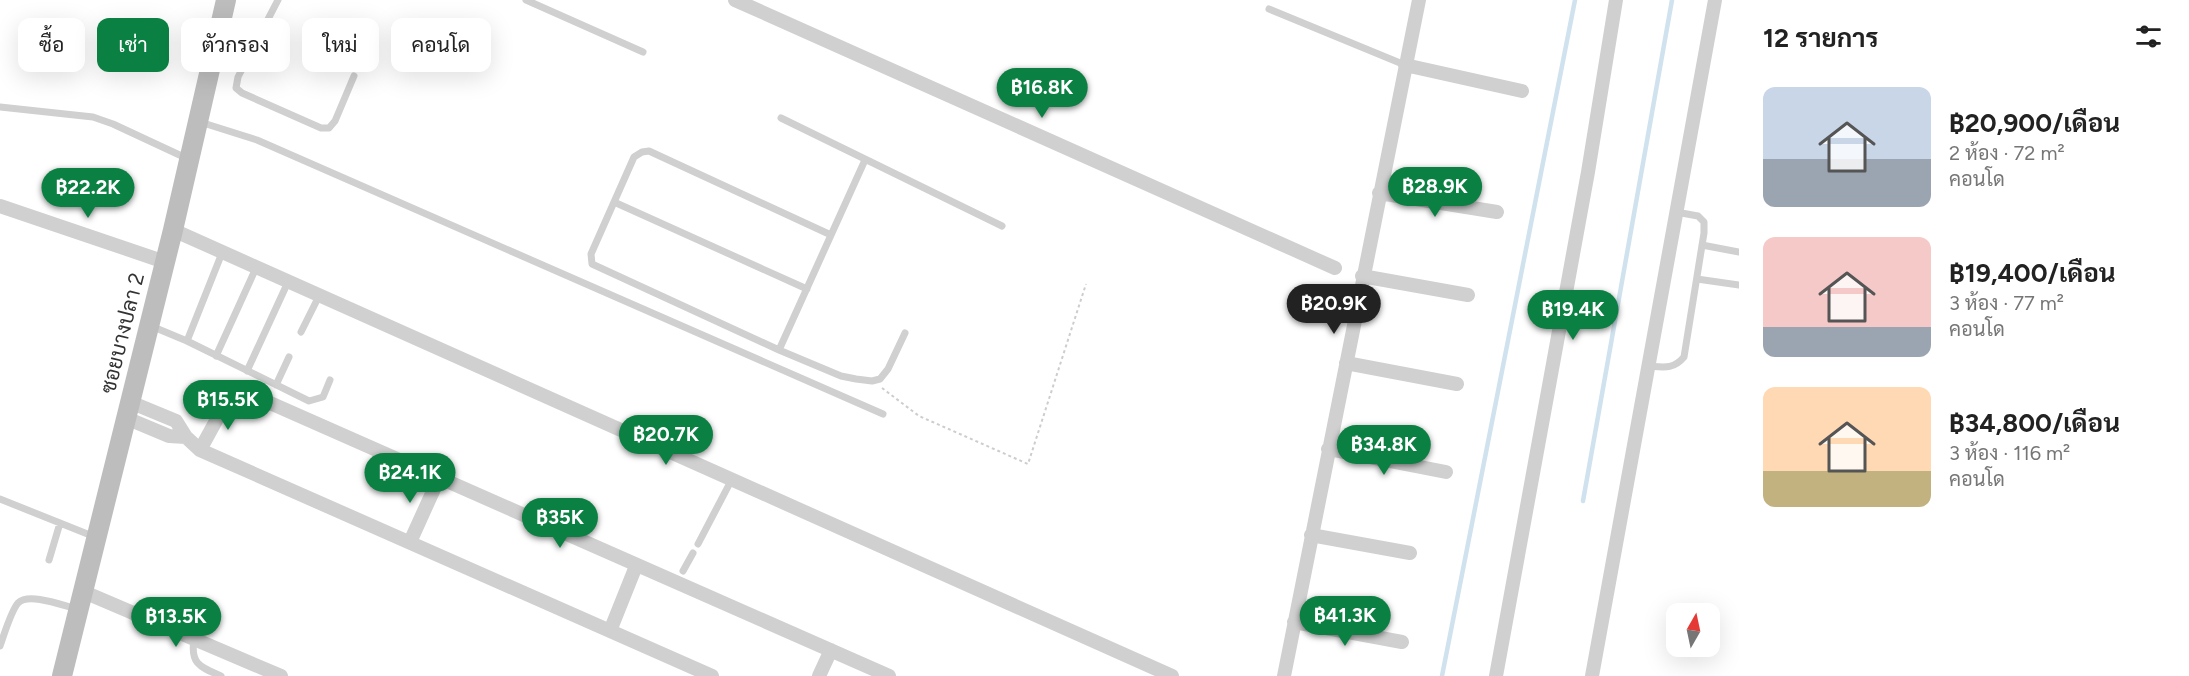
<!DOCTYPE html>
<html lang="th">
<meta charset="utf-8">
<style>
body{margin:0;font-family:Figtree,Sarabun,sans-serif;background:#f6f6f6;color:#222;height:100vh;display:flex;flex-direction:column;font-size:22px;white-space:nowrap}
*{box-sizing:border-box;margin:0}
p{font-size:20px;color:#767676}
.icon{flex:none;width:33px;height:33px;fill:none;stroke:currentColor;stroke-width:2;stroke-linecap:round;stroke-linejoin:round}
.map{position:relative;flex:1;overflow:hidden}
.panel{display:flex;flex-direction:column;background:#fff;width:450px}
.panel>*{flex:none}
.top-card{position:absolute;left:18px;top:18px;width:570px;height:54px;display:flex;gap:12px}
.needle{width:39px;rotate:9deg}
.buttons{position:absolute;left:1666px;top:603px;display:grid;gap:12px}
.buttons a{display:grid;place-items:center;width:54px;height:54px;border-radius:12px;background:#fff;box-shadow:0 6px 24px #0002;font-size:30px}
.price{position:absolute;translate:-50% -51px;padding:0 14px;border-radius:21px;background:#0b8043;color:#fff;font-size:20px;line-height:39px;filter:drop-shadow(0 2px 3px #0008)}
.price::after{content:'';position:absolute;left:50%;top:36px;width:18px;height:14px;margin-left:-9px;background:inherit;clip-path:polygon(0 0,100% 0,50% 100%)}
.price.selected{background:#222;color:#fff}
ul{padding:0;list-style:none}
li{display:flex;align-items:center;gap:18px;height:150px;padding:0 24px}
li span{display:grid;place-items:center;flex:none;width:168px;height:120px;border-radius:12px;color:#555}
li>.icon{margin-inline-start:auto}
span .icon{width:72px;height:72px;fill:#fffc;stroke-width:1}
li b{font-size:26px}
h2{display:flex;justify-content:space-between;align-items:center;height:72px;padding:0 24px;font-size:26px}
.tag{padding:0 21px;border-radius:12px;background:#fff;box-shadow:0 6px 24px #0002;font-size:21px;line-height:54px}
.tag.selected{background:#0b8043;color:#fff}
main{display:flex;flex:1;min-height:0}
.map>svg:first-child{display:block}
</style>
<main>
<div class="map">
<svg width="1739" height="676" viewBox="0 0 1739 676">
<rect width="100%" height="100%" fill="#fff"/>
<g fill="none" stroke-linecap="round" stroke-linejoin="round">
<!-- stream -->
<path stroke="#cfe2ee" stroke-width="4.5" d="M1583,501L1672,0
M1442,676L1575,0"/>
<!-- path -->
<path stroke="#cdcdcd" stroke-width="2" stroke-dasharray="3 3" stroke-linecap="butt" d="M882,388L919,416L1028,464L1086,284"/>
<!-- lane -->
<path stroke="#d0d0d0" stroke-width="7" d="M278,0L238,77L236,88L242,93L321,128H329L335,121L354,76
M526,0L643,52
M1269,9L1405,65
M0,107L93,117L113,124L186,158
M781,118L1002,226
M200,122L257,140L883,414
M614,202L807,289
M831,235L649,151L642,152L634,157L591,254L592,264L779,350L841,376L856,379L872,381L880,379L888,369L905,333
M1702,245L1739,252
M222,253L187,341L309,401L323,397L330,380
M1697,279L1739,285
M151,326L187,341
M301,332L319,296
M779,350L865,160
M216,356L256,268
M1648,366C1663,367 1673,370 1684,357L1704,233V222L1698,216L1676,212
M247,371L288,282
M276,385L289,357
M0,499L95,537
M698,544L732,479
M49,560L60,523
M683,571L693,553
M194,639C190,664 200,667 221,676
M0,646C4,635 11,611 18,603C29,592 64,606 77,609"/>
<!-- street -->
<path stroke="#d0d0d0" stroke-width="14" d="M735,0L1335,268
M1405,65L1522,91
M1379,193L1497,212
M0,206L165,262
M173,230L1172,676
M1362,276L1468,295
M1346,363L1457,384
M126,418L169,436L186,437L176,421L130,402
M186,437L200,450L712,676
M1328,449L1446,472
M200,450L229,397L235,392H245L889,676
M1311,535L1410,553
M410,542L439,478
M84,592L281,676
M1294,622L1402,642
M610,631L636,566
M819,676L831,650
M1284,676L1419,0
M1496,676L1588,172L1616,0
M1592,676L1715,0"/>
<!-- secondary -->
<path stroke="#bdbdbd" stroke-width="20" d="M62,676L173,230L226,0"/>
</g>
<g text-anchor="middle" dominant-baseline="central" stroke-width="6" stroke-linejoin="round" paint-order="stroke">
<!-- street labels -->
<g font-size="21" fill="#333" stroke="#fff">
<text transform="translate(122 333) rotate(-76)">ซอยบางปลา 2</text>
</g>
</g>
</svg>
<div class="buttons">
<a><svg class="needle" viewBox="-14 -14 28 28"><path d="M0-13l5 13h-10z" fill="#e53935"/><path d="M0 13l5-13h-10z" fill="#767676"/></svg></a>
</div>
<b class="price" style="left:1042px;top:119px">฿16.8K</b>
<b class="price" style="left:1435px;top:218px">฿28.9K</b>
<b class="price" style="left:88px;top:219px">฿22.2K</b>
<b class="price selected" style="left:1334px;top:335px">฿20.9K</b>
<b class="price" style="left:1573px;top:341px">฿19.4K</b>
<b class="price" style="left:228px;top:431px">฿15.5K</b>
<b class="price" style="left:666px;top:466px">฿20.7K</b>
<b class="price" style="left:1384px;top:476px">฿34.8K</b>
<b class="price" style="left:410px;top:504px">฿24.1K</b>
<b class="price" style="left:560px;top:549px">฿35K</b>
<b class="price" style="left:1345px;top:647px">฿41.3K</b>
<b class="price" style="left:176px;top:648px">฿13.5K</b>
<div class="top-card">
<a class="tag">ซื้อ</a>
<a class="tag selected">เช่า</a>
<a class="tag">ตัวกรอง</a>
<a class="tag">ใหม่</a>
<a class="tag">คอนโด</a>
</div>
</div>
<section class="panel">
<h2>12 รายการ<svg class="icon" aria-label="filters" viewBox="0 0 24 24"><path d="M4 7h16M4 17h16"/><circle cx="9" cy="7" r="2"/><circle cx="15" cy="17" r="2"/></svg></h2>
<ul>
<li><span style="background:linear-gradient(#c9d6e8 60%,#9aa5b1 0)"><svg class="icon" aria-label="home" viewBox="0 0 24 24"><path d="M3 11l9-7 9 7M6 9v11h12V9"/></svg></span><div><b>฿20,900/เดือน</b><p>2 ห้อง · 72 m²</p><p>คอนโด</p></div></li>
<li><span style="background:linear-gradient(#f6c9c9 75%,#9aa5b1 0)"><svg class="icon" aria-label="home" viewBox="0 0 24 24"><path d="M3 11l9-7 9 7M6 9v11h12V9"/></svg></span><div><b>฿19,400/เดือน</b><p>3 ห้อง · 77 m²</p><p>คอนโด</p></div></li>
<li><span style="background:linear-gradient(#ffd9b3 70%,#c2b280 0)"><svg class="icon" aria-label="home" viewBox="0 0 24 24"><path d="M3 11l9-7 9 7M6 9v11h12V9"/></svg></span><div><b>฿34,800/เดือน</b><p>3 ห้อง · 116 m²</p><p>คอนโด</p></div></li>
</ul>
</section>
</main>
